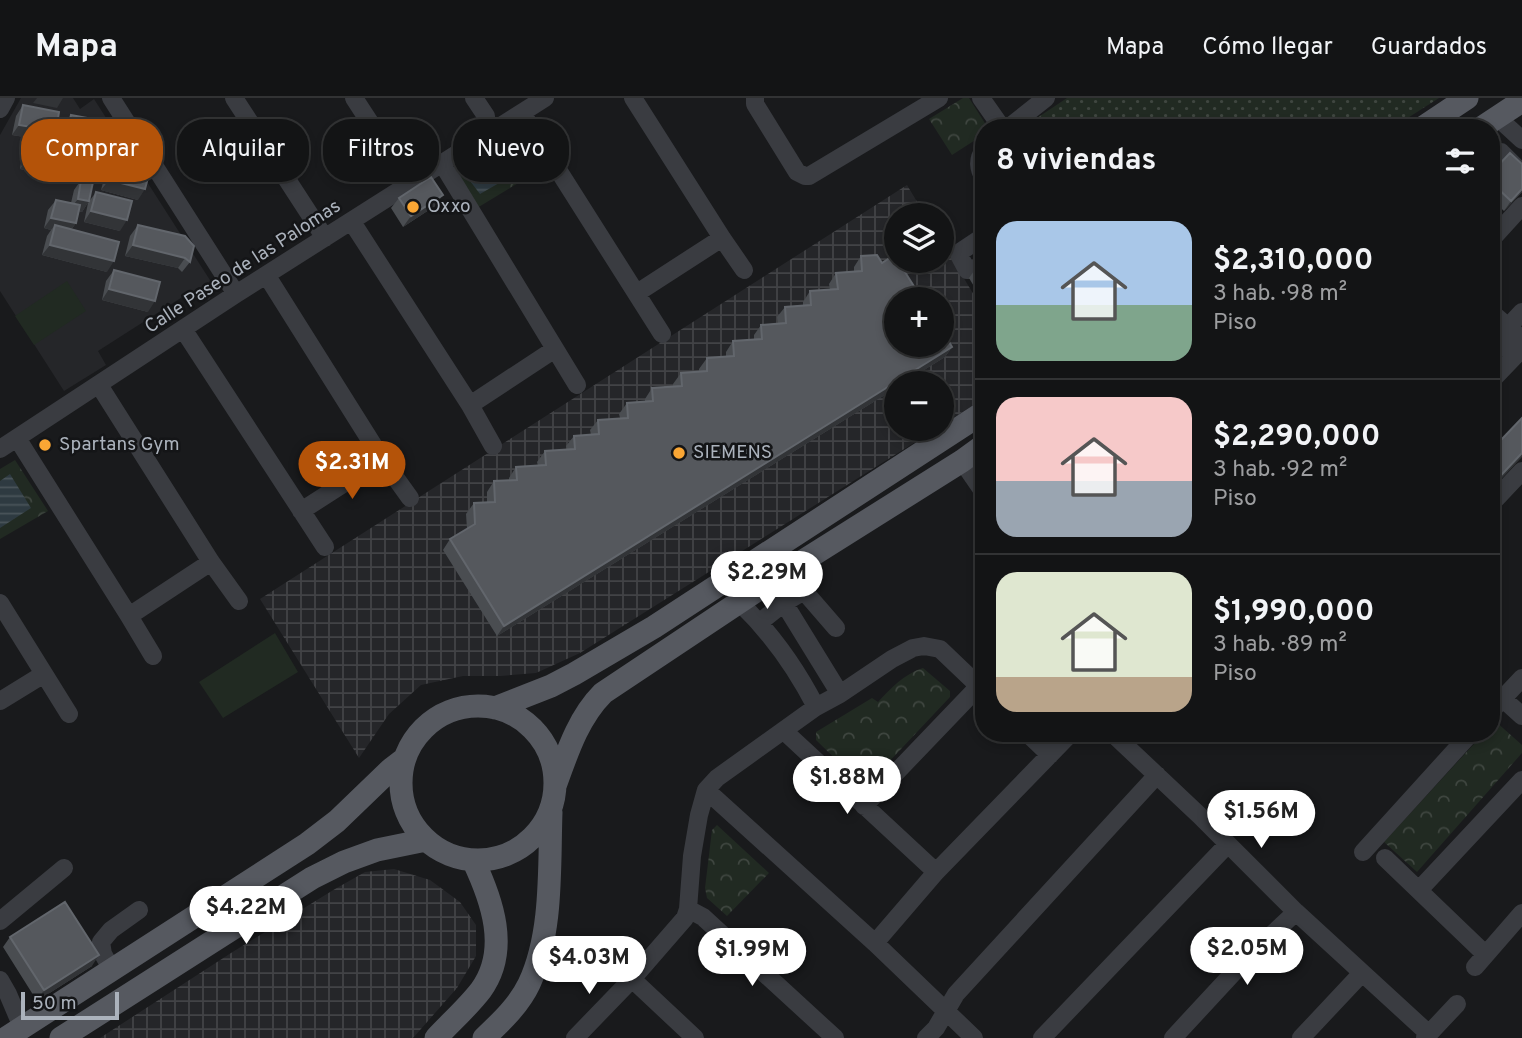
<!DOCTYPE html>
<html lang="es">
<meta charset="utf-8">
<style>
body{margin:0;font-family:Overpass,sans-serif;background:#202122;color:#f1f3f6;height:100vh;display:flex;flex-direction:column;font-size:26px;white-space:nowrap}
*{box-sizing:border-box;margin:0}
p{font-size:23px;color:#9d9ea0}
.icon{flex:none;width:38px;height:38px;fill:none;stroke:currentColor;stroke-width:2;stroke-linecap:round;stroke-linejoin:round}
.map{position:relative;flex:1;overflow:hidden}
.details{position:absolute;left:975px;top:21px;width:525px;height:623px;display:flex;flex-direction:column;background:#131415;border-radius:28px;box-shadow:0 4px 10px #0003,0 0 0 2px #323334}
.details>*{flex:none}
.banner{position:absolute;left:21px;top:21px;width:665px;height:63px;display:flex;gap:14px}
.controls{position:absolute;left:884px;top:105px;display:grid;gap:14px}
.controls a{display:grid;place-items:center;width:70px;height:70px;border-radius:50%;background:#131415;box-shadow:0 4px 10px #0003,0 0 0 2px #323334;font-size:35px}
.scale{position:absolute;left:21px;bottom:18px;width:98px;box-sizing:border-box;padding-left:7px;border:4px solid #abb2bc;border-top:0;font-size:19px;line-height:24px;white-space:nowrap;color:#abb2bc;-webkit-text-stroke:5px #141517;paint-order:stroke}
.price{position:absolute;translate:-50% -60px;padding:0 16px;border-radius:24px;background:#fff;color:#222;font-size:23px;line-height:46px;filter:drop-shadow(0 2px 4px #0008)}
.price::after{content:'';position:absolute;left:50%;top:42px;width:21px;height:16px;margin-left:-10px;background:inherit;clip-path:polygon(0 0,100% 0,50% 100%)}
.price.current{background:#b45309;color:#fff}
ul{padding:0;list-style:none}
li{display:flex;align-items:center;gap:21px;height:175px;padding:0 21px}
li+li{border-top:2px solid #323334}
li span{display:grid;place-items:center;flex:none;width:196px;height:140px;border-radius:21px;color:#555}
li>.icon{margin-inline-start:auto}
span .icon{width:84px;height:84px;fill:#fffc;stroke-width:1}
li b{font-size:30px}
h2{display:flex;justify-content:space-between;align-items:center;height:84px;padding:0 21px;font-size:30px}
.pill{padding:0 24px;border-radius:28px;background:#131415;box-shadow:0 4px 10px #0003,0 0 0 2px #323334;font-size:24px;line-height:63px}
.pill.current{background:#b45309;color:#fff}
header{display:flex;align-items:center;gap:42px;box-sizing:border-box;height:98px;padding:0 35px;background:#131415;border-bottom:2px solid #323334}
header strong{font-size:33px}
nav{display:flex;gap:38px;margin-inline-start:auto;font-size:24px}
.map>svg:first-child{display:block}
</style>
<header>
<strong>Mapa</strong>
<nav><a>Mapa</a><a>Cómo llegar</a><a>Guardados</a></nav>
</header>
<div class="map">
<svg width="1522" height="940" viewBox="0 0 1522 940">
<defs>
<pattern id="industrial-grid" width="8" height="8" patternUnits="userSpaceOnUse" patternTransform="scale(1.75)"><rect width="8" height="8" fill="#252629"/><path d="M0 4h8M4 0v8" fill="none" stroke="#424346"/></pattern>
<pattern id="grass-dots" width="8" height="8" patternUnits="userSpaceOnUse" patternTransform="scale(1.75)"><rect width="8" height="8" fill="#212a22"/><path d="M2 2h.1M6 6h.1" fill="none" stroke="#3f4640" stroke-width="1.8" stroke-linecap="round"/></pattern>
<pattern id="park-crowns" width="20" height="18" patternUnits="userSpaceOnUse" patternTransform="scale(1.75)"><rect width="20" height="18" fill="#212a22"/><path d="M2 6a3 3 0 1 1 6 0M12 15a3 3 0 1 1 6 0" fill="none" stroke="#3f4640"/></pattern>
<pattern id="water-rules" width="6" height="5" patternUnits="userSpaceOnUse" patternTransform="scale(1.75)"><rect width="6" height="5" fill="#2e3a41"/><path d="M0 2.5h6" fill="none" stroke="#4a545a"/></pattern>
</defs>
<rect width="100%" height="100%" fill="#191a1c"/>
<!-- built -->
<path fill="#252629" d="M21,0H73L80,11L94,1L215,190L209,202L187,196L98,253L106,267L64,293L0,193V37Z"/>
<!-- industrial -->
<path fill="url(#industrial-grid)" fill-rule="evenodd" d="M907,87L925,117H896V163H942V144L983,212V301L942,327V285H896V331H936L580,555L536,575L500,578H463L421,587L389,616L359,660L260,501ZM896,201H942V247H896Z
M394,771L430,782L460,804L476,827V858L457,890L413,940H100L231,855L335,791L365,774Z"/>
<!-- grass -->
<path fill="url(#grass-dots)" d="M1067,0H1439L1392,30H1044L1037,20Z"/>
<!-- park -->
<path fill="url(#park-crowns)" d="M963,0H969L988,30H984L983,37L952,57L929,21Z
M520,33L543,70L477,110L453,72Z
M15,362L48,413L0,441V371Z
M923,570L950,593V599L869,685H860L816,642V634L872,600L878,604C891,590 904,576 923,570Z
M1495,623L1522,647V655L1417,774L1384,744L1484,635H1491V627Z
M717,727L769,775L727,818L707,800L705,790L712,732Z"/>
<!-- pitch -->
<path fill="#212a22" d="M67,183L86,213L34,247L15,218Z
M275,535L298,574L223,620L199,584Z"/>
<!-- water -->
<path fill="url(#water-rules)" d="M513,50L525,70L480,96L467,79Z
M10,376L31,410L0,430V383Z"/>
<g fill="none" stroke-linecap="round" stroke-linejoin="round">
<!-- minor -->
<path stroke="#3a3c41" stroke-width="18" d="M111,0L236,196
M234,0L325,140
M354,0L410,86
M474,0L486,18
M633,0L722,140L744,172
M755,0V6L797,74L805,78H809L939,0
M981,0L1002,30
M0,11L6,0
M522,15L662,236
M1497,19L1522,42
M1008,30L1046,0
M984,52C977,61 978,71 984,80
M442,65L577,287
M1491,65L1501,54L1522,75
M352,124L470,307L493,348
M984,138L960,154L959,157L967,172H971L984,166
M1491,142L1522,108
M267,178L382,361L410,400
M637,195L722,140
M1491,214L1516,236
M183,231L325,449
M1491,237L1515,258L1522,247
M1491,247L1522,214
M1491,283L1515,258
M99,287L211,464L239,503
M470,307L555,251
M17,340L129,518L153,558
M0,351L236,196L545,0
M962,363L982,392L984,391
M1491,406L1522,373
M301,413L382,361
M768,485L784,505L840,596
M0,505L69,616
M740,505C771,535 796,570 816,609
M129,518L211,464
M760,524L784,505L804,493L836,530
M1491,590L1522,618
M0,603L44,576
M1491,613L1522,580
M784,633L936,774
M1027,635L1050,657
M1112,635L1199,717L1296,814L1429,936
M706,692L875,845L974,940
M864,708L979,588
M1363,754L1471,635
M1385,760L1485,856
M1419,792L1522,682
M688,811L703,819L835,940
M0,823L64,770
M875,845L936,774L1071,635
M1475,869L1522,815
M112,872L103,856L101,844L111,832L139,812
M0,882L8,896L22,929
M575,940L632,881
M695,940L632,881L685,820L688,811L692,758L699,717L706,692L717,680L816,609L840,596L892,561L913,550L924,548L940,551L984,593
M926,940L936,930L956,896L1157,677
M1042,940L1228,746
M1173,940L1249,858L1296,814
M1301,940L1362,875
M1425,940L1457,906"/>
<!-- major -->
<path stroke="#565960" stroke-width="23" d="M1422,30L1467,0
M1481,30L1522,3
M401 685a77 77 0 1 1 154 0a77 77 0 1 1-154 0Z
M495,610L551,588L574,576L654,529L984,314
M555,688C567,655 578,620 603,595L768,485L962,363L984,347
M6,940L307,746L337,723L391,671L404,661
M61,940L312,780L344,764L377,752L426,742
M436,940C451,924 468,909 481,892C510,852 492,802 473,762
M484,940C501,924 519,907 529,886C553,835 549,769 551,714"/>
</g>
<!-- wall -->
<path fill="#4a4d51" d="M23,7L56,33L49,43L12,37L16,18Z
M71,17L82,50L60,46L64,27Z
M31,41L64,68L57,78L20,71L23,51Z
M114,62L138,102L101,92L106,73Z
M1491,75L1522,94L1504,113L1491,101Z
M81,82L89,103L82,114L78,113L76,125L71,132L107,174L42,157L47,138L51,132L44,130L48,112L56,102L71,105L74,92Z
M96,94L120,133L84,124L88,105Z
M399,100L435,108L403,129L391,110Z
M138,127L190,164L182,174L178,170L125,158L130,138Z
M861,158L882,165L952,249L945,259L903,285H896V290L497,538L443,452L450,441L467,431L466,416L474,405L487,404V394L494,383L509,382V380L516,369L538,368L537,364L545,353L567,352L566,348L574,338L591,337L590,332L598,322L620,320L619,316L627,305L645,304V301L652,290L673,289V286L681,275L699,274V271L707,260L726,259V254L733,243L754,242V237L761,227L778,225L777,219L785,209L803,207V204L810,193L830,192L829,186L836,175L854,174V169Z
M984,165V205L969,180L976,170Z
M114,172L148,214L102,202L106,183Z
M10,839L92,868L37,903L3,849Z"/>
<!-- shaded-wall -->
<path fill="#323437" d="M37,0H63L57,10L33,5Z
M19,27L56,33L49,43L12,37Z
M67,35L90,40L82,50L60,46Z
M27,61L64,68L57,78L20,71Z
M109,82L145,91L138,102L101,92Z
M1522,91V94L1504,113L1511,103Z
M443,97L435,108L403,129L411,118Z
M78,101L89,103L82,114L70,111Z
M91,113L127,122L120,133L84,124Z
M51,120L76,125L68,136L55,127L51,132L44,130Z
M50,147L114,163L107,174L42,157Z
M133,147L185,160L178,170L125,158Z
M109,191L155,203L148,214L102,202Z
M952,249L945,259L903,285H896V290L497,538L504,528Z
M1522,355V359L1491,392V388Z
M99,857L92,868L37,903L44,892Z"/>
<!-- building -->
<path fill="#55585d" stroke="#62666c" stroke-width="2" d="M23,7L59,14L56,33L19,27Z
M71,17L93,21L90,40L67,35Z
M31,41L68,47L64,68L27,61Z
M1510,55L1522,66V91L1511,103L1491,84V75Z
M114,62L150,72L145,91L109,82Z
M431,79L443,97L411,118L399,100Z
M81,82L93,84L89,103L78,101Z
M96,94L132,103L127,122L91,113Z
M56,102L80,107L76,125L51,120Z
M55,127L119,144L114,163L50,147Z
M138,127L185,138L194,148L190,164L185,160L133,147Z
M877,157L882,165L894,157L896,163H898L922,201H896V247H942V232L952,249L504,528L450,441L475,426L474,405L495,404L494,383L517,382L516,369L546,367L545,353L575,351L574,338L599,336L598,322L628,320L627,305L653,303L652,290L682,288L681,275L707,273V260L734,258L733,243L762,241L761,227L786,225L785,209L811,207L810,193L838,191L836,175L862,173L861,158Z
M984,165V182L976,170Z
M114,172L160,184L155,203L109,191Z
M1522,320V355L1491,388V333L1501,342Z
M65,804L99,857L44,892L10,839Z"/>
<!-- markers -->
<g fill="#faa634" stroke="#141517" stroke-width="2.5">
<circle cx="413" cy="109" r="7"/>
<circle cx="45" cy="347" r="7"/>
<circle cx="679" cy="355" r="7"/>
</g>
<g text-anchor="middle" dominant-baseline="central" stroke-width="5" stroke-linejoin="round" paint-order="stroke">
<!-- poi labels -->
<g font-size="19" fill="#abb2bc" stroke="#141517" text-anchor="start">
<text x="427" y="109">Oxxo</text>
<text x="59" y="347">Spartans Gym</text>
<text x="693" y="355">SIEMENS</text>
</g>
<!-- street labels -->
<g font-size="19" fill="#abb2bc" stroke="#141517">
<text transform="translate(243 169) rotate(-33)">Calle Paseo de las Palomas</text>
</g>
</g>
</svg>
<div class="controls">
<a><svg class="icon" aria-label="layers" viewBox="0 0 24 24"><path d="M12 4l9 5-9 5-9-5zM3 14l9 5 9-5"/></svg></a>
<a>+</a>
<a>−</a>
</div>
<div class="scale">50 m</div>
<b class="price current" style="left:352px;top:403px">$2.31M</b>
<b class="price" style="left:767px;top:513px">$2.29M</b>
<b class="price" style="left:847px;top:718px">$1.88M</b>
<b class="price" style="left:1261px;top:752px">$1.56M</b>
<b class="price" style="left:246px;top:848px">$4.22M</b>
<b class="price" style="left:1247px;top:889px">$2.05M</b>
<b class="price" style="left:752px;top:890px">$1.99M</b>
<b class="price" style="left:589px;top:898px">$4.03M</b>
<div class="banner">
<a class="pill current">Comprar</a>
<a class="pill">Alquilar</a>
<a class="pill">Filtros</a>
<a class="pill">Nuevo</a>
</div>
<section class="details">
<h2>8 viviendas<svg class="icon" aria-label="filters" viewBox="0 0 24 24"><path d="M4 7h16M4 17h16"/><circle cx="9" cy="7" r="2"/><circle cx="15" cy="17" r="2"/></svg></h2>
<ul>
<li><span style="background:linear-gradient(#a9c7e8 60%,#7fa58c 0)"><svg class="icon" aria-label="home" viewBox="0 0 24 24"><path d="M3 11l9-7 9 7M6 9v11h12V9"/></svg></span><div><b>$2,310,000</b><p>3 hab. · 98 m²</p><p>Piso</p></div></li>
<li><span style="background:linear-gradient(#f6c9c9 60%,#9aa5b1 0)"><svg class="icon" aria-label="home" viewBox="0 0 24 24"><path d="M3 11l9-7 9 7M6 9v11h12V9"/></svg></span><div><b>$2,290,000</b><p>3 hab. · 92 m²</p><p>Piso</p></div></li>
<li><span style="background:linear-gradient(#dfe7d0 75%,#b9a48a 0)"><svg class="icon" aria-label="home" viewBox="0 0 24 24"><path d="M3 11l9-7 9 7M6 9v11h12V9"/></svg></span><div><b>$1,990,000</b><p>3 hab. · 89 m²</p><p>Piso</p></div></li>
</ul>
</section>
</div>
